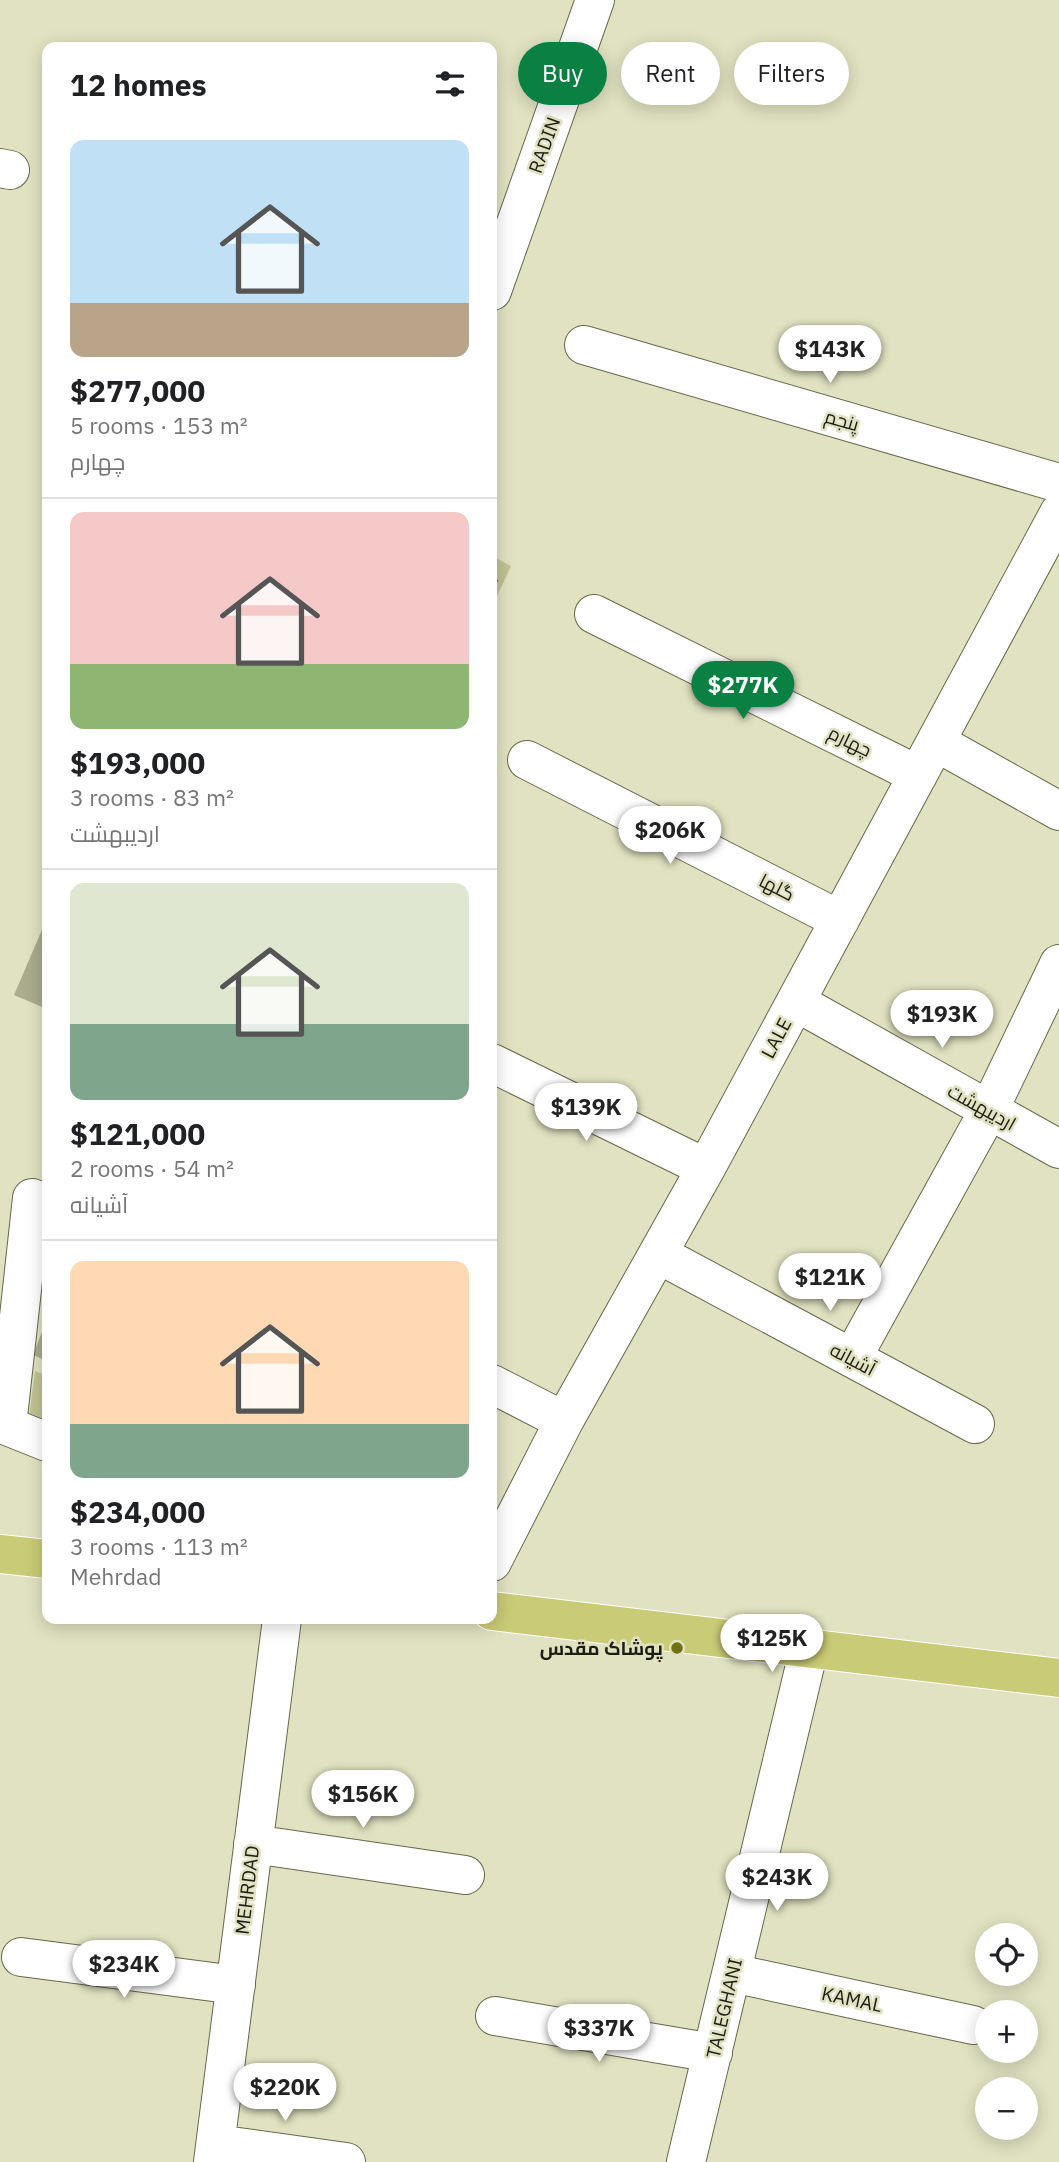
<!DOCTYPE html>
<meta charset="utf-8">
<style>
body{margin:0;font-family:"IBM Plex Sans",Cairo,sans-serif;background:#f6f6f6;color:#202124;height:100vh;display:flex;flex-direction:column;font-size:26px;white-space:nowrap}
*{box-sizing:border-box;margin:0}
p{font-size:23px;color:#757577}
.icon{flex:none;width:38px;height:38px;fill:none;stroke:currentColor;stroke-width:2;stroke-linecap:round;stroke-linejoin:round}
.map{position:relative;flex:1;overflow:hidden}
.side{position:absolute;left:42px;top:42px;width:455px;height:1582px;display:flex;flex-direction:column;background:#fff;border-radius:14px;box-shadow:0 4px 18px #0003}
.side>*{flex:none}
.banner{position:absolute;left:518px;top:42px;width:436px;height:63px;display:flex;gap:14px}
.buttons{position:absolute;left:975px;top:1923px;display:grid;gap:14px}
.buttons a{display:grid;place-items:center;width:63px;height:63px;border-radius:50%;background:#fff;box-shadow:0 4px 18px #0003;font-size:35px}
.price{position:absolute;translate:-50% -60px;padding:0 16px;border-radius:24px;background:#fff;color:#222;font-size:23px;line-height:46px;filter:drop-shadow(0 2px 4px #0008)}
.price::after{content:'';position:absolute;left:50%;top:42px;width:21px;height:16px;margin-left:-10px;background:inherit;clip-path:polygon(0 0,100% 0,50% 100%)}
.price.current{background:#0b8043;color:#fff}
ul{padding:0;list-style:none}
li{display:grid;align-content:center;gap:14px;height:371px;padding:0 28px}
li+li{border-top:2px solid #e0e0e0}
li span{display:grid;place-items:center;height:217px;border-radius:14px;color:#555}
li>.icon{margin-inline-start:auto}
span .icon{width:126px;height:126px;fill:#fffc;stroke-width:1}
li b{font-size:30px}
h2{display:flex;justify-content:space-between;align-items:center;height:84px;padding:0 28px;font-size:30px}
.chip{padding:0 24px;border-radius:32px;background:#fff;box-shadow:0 4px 18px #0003;font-size:24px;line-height:63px}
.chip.current{background:#0b8043;color:#fff}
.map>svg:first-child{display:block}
</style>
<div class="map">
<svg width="1059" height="2162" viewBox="0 0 1059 2162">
<rect width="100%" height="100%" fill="#e0e2c1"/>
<!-- green -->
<path fill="#c1c393" d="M492,556L511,566L492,607Z
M35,1371L47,1376V1425L29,1417Z"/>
<!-- building -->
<path fill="#aaac8d" d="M47,918V1009L14,995Z
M47,1319V1361L33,1355Z"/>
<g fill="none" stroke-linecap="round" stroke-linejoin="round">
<defs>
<path id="minor" d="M0,168L10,170
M492,291L595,0
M584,345L1059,483
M594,614L918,775
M936,742L1059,811
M527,760L840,920
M796,1002L1059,1149
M492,1063L706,1168
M47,1204L32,1198L7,1426L47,1442
M658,1254L975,1424
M852,1358L989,1110L1059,964
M492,1384L564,1421
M492,1562L564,1421L706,1168L1059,513
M253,1844L465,1875
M21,1957L236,1985
M732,1973L973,2025
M495,2016L713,2053
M216,2144L346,2162
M213,2162L282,1619
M686,2162L809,1649"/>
<path id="major" d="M0,1554L47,1559
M492,1611L1059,1678"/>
</defs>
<!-- minor casing -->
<use href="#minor" stroke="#67694c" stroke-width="40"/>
<!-- major casing -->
<use href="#major" stroke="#fff" stroke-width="40"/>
<!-- path -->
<path stroke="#797a64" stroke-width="4.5" stroke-dasharray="5 3.5" stroke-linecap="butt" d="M492,579L496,581L492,592"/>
<!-- minor -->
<use href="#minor" stroke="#fff" stroke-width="38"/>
<!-- major -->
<use href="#major" stroke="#cacb76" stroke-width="38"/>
</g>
<!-- markers -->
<circle fill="#707115" stroke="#e0e2c1" stroke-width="2.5" cx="677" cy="1648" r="7"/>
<g text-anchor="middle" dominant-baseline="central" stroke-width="5" stroke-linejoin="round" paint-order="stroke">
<!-- street labels -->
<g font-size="19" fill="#1d1e12" stroke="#e0e2c1">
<text transform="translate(544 145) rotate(-70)">RADIN</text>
<text transform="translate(842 420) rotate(16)">پنجم</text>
<text transform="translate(850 741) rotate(26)">چهارم</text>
<text transform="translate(777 887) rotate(27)">گلها</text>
<text transform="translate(776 1038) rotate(-62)">LALE</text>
<text transform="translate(982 1107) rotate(29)">اردیبهشت</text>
<text transform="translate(853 1359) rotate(28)">آشیانه</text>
<text transform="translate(247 1890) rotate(-83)">MEHRDAD</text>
<text transform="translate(852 1999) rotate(12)">KAMAL</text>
<text transform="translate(724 2008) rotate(-77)">TALEGHANI</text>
</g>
<!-- poi labels -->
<g font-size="19" font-weight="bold" fill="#1d1e12" stroke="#e0e2c1" text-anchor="end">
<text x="663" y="1648">پوشاک مقدس</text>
</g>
</g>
</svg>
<div class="buttons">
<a><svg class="icon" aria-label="locate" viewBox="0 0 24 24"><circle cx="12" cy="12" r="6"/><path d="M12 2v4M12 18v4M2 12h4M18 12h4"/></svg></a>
<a>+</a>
<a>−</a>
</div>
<b class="price" style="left:830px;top:385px">$143K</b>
<b class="price current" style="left:743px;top:721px">$277K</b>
<b class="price" style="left:670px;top:866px">$206K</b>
<b class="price" style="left:942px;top:1050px">$193K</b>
<b class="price" style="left:586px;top:1143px">$139K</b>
<b class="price" style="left:830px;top:1313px">$121K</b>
<b class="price" style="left:772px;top:1674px">$125K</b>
<b class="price" style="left:363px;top:1830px">$156K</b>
<b class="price" style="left:777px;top:1913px">$243K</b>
<b class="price" style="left:124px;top:2000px">$234K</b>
<b class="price" style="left:599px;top:2064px">$337K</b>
<b class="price" style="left:285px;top:2123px">$220K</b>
<div class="banner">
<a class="chip current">Buy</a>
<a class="chip">Rent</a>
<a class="chip">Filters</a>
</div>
<section class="side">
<h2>12 homes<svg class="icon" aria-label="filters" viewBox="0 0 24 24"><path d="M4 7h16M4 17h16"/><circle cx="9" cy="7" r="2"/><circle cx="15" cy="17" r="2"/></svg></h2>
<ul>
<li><span style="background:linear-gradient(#bfe0f5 75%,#b9a48a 0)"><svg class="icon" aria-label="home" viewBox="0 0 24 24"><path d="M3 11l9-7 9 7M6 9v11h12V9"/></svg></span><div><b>$277,000</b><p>5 rooms · 153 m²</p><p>چهارم</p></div></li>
<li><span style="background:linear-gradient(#f6c9c9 70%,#8fb573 0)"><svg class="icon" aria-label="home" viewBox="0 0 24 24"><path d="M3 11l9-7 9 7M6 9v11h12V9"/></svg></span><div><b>$193,000</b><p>3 rooms · 83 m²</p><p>اردیبهشت</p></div></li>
<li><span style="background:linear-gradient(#dfe7d0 65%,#7fa58c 0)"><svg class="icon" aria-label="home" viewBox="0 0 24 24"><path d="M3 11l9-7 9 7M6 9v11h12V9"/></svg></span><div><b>$121,000</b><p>2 rooms · 54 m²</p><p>آشیانه</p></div></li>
<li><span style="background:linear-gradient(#ffd9b3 75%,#7fa58c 0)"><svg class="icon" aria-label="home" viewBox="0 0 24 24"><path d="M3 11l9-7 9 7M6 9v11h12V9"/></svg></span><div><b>$234,000</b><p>3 rooms · 113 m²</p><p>Mehrdad</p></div></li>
</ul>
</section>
</div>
